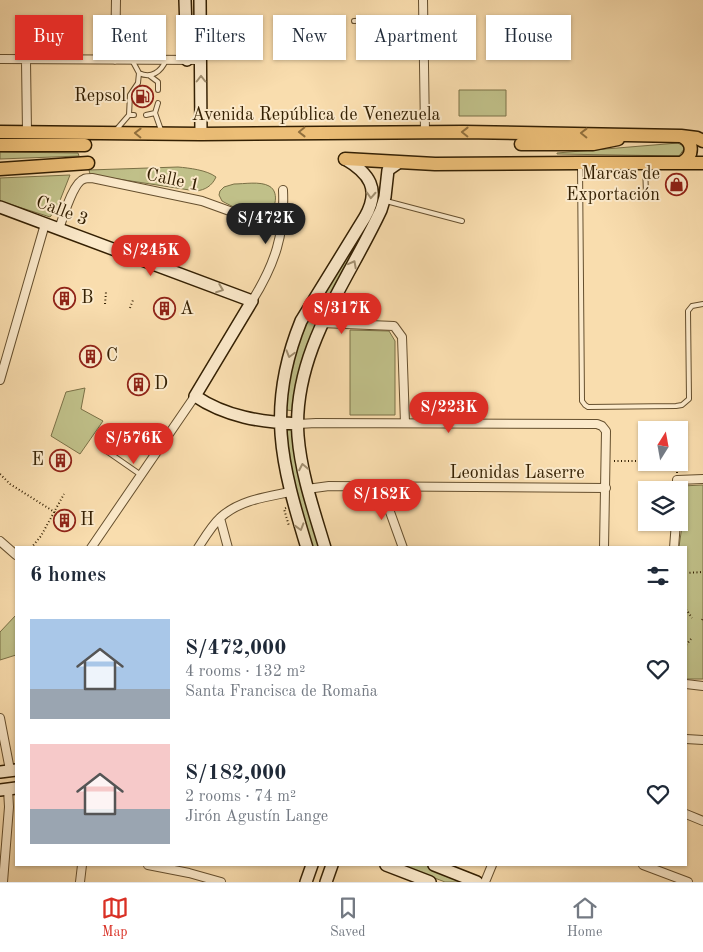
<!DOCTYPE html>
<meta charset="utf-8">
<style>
body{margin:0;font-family:"Old Standard TT",serif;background:#f2f2f3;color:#1f2937;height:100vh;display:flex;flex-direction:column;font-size:19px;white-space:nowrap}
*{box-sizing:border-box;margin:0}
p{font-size:16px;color:#747a83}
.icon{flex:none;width:28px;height:28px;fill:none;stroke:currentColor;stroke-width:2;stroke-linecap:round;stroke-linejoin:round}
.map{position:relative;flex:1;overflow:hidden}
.panel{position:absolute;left:15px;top:546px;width:672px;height:320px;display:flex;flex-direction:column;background:#fff;border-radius:0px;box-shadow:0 1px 4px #0004}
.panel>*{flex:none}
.hud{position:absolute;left:15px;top:15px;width:674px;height:45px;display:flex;gap:10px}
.needle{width:32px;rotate:11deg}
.fabs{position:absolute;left:638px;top:421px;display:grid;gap:10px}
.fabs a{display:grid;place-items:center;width:50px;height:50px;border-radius:0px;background:#fff;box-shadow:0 1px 4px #0004;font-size:25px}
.price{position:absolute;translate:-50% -42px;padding:0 11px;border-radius:18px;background:#d93025;color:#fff;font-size:16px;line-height:32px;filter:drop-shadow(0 1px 2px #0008)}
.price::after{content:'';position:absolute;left:50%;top:30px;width:15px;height:11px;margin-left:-8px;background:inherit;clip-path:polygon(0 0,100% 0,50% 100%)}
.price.current{background:#222;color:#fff}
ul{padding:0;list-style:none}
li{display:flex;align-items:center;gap:15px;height:125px;padding:0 15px}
li span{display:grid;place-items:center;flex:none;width:140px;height:100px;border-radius:0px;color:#555}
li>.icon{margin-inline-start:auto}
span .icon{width:60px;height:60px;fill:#fffc;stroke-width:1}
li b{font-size:21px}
h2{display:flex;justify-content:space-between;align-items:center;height:60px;padding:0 15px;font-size:21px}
.chip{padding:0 18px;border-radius:0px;background:#fff;box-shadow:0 1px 4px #0004;font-size:18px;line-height:45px}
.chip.current{background:#d93025;color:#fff}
.tab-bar{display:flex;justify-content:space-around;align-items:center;height:70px;border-top:1px solid #e0e1e3;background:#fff;font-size:14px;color:#747a83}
.tab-bar a{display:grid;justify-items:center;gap:2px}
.tab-bar .current{color:#d93025}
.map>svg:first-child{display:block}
</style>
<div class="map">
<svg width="703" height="882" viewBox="0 0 703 882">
<rect width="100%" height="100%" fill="#f9ddae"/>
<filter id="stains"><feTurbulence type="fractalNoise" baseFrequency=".004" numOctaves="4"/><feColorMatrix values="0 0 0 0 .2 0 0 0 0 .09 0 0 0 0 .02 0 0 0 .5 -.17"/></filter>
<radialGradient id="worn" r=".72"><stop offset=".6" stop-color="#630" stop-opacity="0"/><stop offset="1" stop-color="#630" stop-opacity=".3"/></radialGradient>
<!-- green -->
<path fill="#c0c089" stroke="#7a7046" d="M459,90H506V116H459Z
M678,143L683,146L684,149L679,156L557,154V153Z
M0,152L78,153L79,156L0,159Z
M178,167C189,168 207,170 216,177C212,186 205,190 196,191L92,175L90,174L89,170Z
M70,175L57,208L50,217L0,201V178Z
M234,184C244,184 260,181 269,186C281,192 275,215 262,217C253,217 231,206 222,201L219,195L220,191L224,187Z
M369,225L331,295L293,411L287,410L284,403L296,345L306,321L365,226Z
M350,330L389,331L395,341V415H350Z
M85,388L81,409L103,421L80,454L51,436L66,392Z
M286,429L299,431L322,547H311L290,474Z
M703,485V679H686V548L679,547L682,526V486Z
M16,615V655L0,660V632Z
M401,865H427L472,882H445Z"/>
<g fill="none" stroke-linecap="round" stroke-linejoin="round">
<defs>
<path id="lane" d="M354,21L423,18
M132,60L139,73C151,79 161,72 166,60
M150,76L158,82V90
M155,113L161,130
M129,115L130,95L138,83L139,73
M146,115L155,113L158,103
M116,130L129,115H134
M645,165L646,194
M580,166L582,401L585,405L588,407L676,406L682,405L689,399L688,311L692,306L703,304
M386,201L462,221
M105,450L141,475"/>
<path id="street" d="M423,0L425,131
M0,59L201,60
M115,60L116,0
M26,61L27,132
M59,229C63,218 73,182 84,179C86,178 89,178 92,178L202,201L282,230
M252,301C275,264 285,234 283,190
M321,323L394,326L402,337L405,423
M0,380L45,224
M298,424L316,423L597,424L602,426L606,431L604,548
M381,487L403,548
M307,489L329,486L606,488
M677,490V480L703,479
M220,518L228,548
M0,541L16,555
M91,548L195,396
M198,548C205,537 212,525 221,517C240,500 266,497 290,492
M674,548L676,522
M686,684L703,686
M0,718L10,770
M686,739L703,740
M686,814L703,821
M148,865L189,873L221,882
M643,865L688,882
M3,882L9,807L8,789
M80,882L82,865
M485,882L492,865"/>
<path id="secondary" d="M185,0L187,60
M200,0L201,134
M0,207L252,301L195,396C226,417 261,422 298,424
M307,548C281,463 266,407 301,321L365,217C381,189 369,173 345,159
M325,548C314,511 301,474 298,436C292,352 347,283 381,210L385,197L388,170L398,163
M0,772L16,770
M0,790L16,788
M386,865L430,882
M434,865L477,882
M306,882L312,865
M326,882L332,865"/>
<path id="primary" d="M0,132L201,134L463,132L681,136L697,138L703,141
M681,136C694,142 694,156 681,163
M521,144H593L618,139
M0,145H85
M345,159L435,164L579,163H703
M0,169L88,163"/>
</defs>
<!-- lane casing -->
<use href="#lane" stroke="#654f2e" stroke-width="6"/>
<!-- street casing -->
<use href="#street" stroke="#654f2e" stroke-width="10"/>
<!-- secondary casing -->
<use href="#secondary" stroke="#342003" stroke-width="14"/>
<!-- primary casing -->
<use href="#primary" stroke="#342003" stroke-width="15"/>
<!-- path -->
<path stroke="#342003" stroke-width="2" stroke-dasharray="1 2.5" stroke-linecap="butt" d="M105,304L106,292
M130,308L133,300
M614,461H646
M677,473V462
M0,474L10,484L56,513
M286,508L284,509L289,526
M31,548L41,536L64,494
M686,573L703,572
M686,609L692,618
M702,620L703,618
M686,645L691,639"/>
<!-- lane -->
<use href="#lane" stroke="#fbe9ca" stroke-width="4"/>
<!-- street -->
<use href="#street" stroke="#fbe9ca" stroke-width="8"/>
<!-- secondary -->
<use href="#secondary" stroke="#fbe9ca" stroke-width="11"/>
<!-- primary -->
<use href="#primary" stroke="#ecbe77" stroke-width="12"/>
</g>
<!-- one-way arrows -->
<defs><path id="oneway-chevron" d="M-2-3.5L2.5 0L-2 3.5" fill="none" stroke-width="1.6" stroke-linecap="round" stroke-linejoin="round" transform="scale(1.25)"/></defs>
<g stroke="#a18f70">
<use href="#oneway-chevron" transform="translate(201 79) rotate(-90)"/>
<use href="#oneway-chevron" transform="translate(371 195) rotate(93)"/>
<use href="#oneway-chevron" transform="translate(353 264) rotate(-62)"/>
<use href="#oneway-chevron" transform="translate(220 289) rotate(21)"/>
<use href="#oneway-chevron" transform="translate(290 354) rotate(106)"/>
<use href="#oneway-chevron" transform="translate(303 467) rotate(-101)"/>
<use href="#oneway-chevron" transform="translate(300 527) rotate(73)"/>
</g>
<g stroke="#906f3d">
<use href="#oneway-chevron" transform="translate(302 132) rotate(179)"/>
<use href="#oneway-chevron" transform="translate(465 132) rotate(-179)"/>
<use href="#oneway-chevron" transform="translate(138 133) rotate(-179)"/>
<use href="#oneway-chevron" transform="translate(584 133) rotate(-179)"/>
</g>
<!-- icons -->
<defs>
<symbol id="fuel-ring" viewBox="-11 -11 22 22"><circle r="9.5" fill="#fbe9ca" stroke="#8f2418" stroke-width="1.5"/><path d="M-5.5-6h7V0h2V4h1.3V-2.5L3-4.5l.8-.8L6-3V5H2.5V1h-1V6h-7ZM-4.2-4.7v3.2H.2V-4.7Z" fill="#8f2418"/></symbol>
<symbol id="shop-ring" viewBox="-11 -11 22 22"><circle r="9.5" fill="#fbe9ca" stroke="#8f2418" stroke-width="1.5"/><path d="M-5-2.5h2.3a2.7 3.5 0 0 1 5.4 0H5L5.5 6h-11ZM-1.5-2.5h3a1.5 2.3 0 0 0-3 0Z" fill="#8f2418"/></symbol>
<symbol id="building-ring" viewBox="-11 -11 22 22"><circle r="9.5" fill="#fbe9ca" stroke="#8f2418" stroke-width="1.5"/><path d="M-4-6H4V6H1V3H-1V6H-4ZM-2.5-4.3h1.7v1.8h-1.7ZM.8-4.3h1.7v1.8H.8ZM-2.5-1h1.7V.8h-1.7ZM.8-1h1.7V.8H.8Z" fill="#8f2418"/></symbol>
</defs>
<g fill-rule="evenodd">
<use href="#fuel-ring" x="130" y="84" width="25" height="25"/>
<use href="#shop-ring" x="664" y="172" width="25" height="25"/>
<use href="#building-ring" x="52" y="286" width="25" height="25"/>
<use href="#building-ring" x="152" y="296" width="25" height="25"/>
<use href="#building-ring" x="78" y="344" width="25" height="25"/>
<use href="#building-ring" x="126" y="372" width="25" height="25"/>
<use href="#building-ring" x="48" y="448" width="25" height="25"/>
<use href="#building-ring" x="52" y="508" width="25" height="25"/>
</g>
<g text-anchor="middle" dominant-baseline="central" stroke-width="4" stroke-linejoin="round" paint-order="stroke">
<!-- poi labels -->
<g font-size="18" fill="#342003" stroke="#fbe9ca" text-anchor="start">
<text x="126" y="96" text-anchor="end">Repsol</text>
<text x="660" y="174" text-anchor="end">Marcas de<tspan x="660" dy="21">Exportación</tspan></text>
<text x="81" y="298">B</text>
<text x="180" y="309">A</text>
<text x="106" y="356">C</text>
<text x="154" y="384">D</text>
<text x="44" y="460" text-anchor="end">E</text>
<text x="80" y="520">H</text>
</g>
<!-- street labels -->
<g font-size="18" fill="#342003" stroke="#fbe9ca">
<text x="316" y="115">Avenida República de Venezuela</text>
<text transform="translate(173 180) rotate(12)">Calle 1</text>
<text transform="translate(62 211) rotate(21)">Calle 3</text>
<text x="517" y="473">Leonidas Laserre</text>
</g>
</g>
<rect width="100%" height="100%" filter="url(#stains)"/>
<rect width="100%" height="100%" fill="url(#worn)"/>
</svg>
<div class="fabs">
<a><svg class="needle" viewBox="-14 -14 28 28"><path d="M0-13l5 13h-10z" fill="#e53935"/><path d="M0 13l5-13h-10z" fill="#747a83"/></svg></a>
<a><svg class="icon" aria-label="layers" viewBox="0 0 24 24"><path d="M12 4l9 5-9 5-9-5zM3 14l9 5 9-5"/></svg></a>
</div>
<b class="price current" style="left:266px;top:245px">S/472K</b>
<b class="price" style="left:151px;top:277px">S/245K</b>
<b class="price" style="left:342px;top:335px">S/317K</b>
<b class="price" style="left:449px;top:434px">S/223K</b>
<b class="price" style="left:134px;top:465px">S/576K</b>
<b class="price" style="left:382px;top:521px">S/182K</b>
<div class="hud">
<a class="chip current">Buy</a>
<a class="chip">Rent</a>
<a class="chip">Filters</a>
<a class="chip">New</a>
<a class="chip">Apartment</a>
<a class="chip">House</a>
</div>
<section class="panel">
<h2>6 homes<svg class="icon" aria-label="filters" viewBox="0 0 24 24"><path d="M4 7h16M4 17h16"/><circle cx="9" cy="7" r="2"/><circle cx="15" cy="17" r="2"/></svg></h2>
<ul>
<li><span style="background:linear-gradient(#a9c7e8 70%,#9aa5b1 0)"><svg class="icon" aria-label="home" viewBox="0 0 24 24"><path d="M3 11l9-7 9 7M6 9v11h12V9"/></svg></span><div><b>S/472,000</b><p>4 rooms · 132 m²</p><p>Santa Francisca de Romaña</p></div><svg class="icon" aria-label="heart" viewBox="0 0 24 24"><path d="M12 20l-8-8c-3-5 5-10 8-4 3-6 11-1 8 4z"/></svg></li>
<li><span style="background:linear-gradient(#f6c9c9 65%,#9aa5b1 0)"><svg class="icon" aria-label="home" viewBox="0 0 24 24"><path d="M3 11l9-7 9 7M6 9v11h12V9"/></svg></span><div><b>S/182,000</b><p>2 rooms · 74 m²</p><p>Jirón Agustín Lange</p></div><svg class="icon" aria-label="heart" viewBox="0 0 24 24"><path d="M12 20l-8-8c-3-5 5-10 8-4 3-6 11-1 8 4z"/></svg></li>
</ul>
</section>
</div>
<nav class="tab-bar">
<a class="current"><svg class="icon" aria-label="map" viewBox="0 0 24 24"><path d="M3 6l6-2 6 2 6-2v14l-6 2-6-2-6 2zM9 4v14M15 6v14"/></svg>Map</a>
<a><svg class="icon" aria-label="saved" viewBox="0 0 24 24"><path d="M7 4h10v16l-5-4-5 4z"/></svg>Saved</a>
<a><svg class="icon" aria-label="home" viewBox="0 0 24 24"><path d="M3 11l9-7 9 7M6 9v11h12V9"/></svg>Home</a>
</nav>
